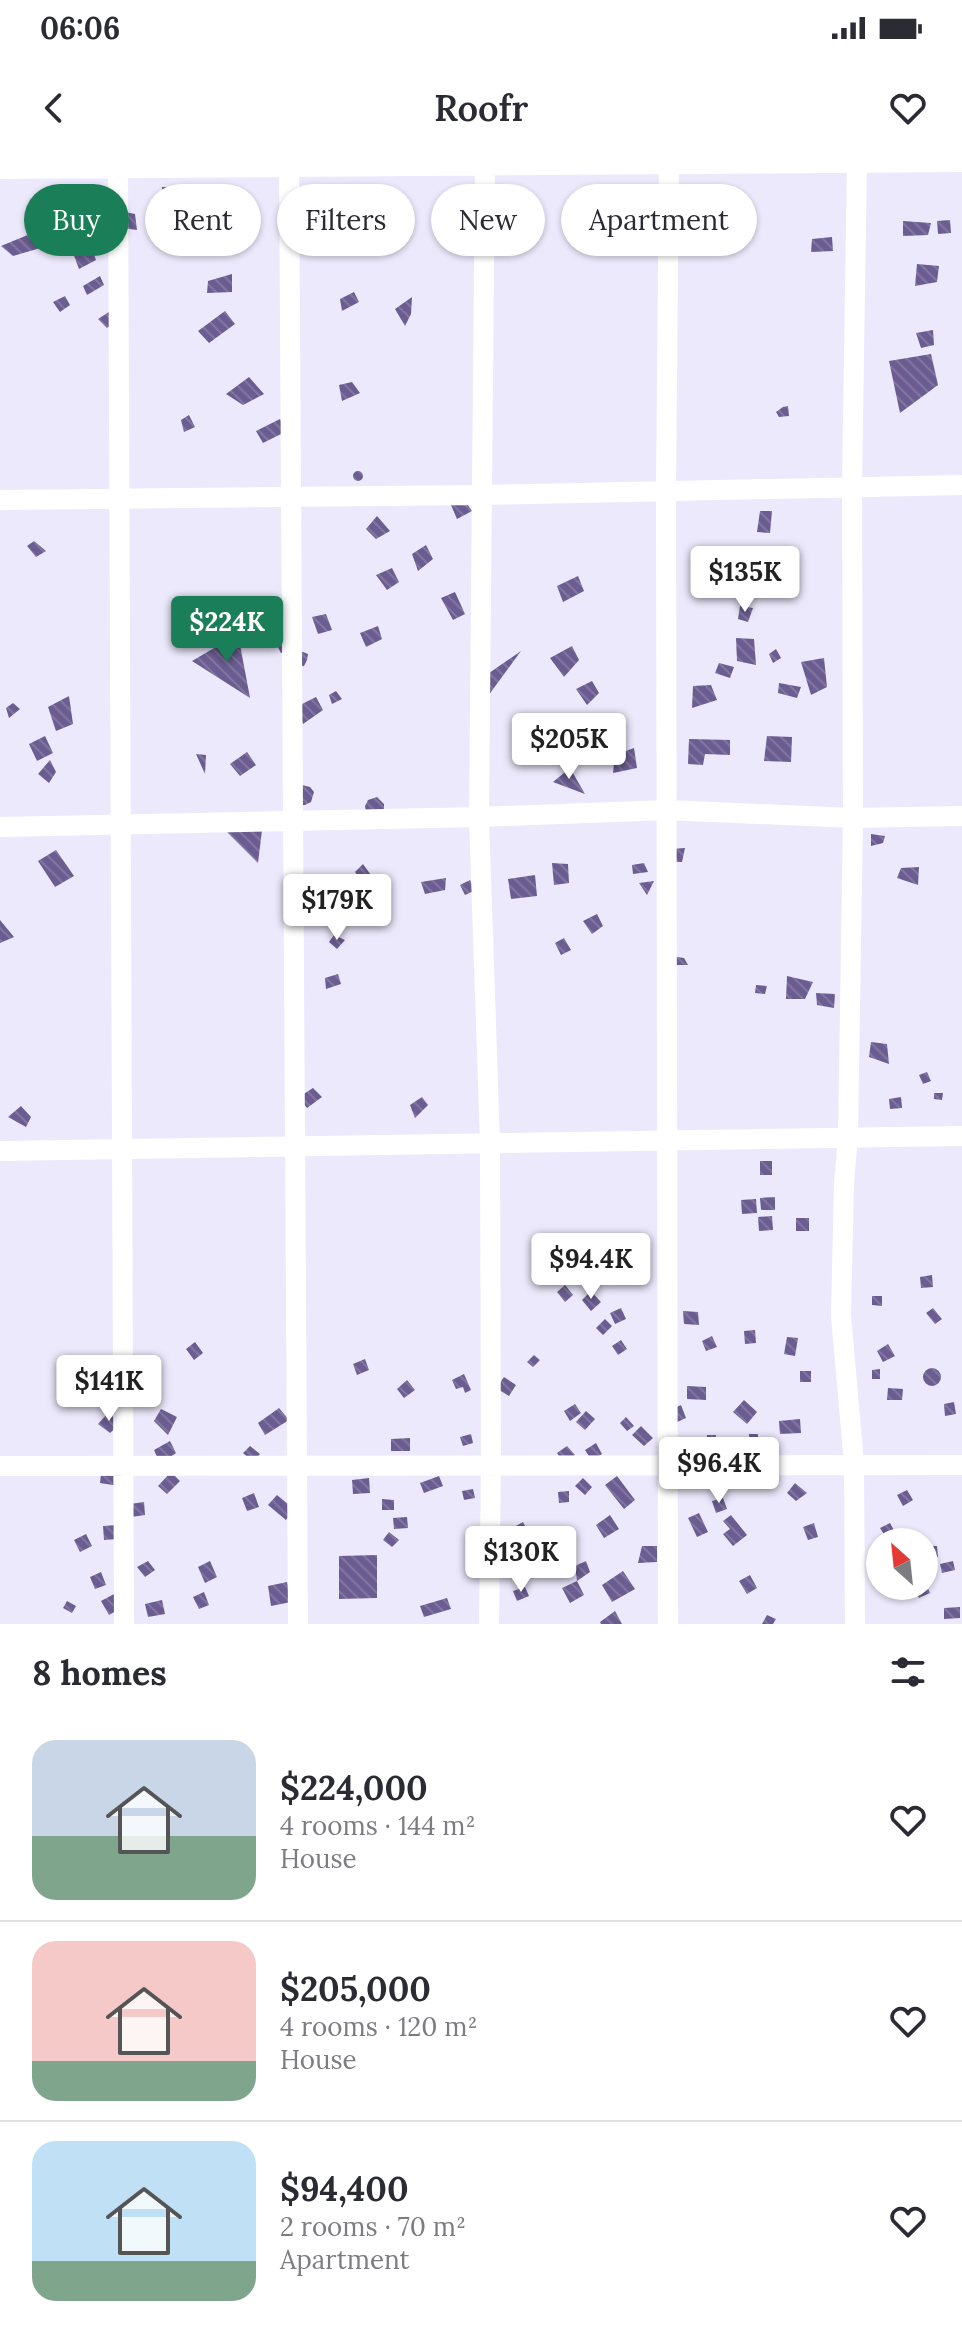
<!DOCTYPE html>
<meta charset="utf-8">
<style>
body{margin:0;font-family:Lora,serif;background:#f7f7f7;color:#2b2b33;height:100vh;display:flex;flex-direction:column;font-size:30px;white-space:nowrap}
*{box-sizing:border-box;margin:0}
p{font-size:26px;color:#7c7c81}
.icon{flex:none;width:44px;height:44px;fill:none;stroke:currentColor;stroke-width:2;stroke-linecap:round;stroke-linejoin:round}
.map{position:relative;height:1464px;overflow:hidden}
.panel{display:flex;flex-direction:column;background:#fff;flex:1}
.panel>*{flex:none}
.hud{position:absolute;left:24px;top:24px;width:914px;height:72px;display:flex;gap:16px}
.needle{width:52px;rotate:333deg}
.fabs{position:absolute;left:866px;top:1368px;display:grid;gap:16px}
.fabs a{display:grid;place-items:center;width:72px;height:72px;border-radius:50%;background:#fff;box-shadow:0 2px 6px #0004;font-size:40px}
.price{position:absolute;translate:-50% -68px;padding:0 18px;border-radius:8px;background:#fff;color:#222;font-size:26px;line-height:52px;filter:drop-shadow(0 2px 4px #0008)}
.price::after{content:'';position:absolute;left:50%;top:48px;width:24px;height:18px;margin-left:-12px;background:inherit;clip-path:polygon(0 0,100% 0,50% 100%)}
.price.on{background:#1a7f58;color:#fff}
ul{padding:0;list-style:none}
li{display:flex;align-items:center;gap:24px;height:200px;padding:0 32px}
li+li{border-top:2px solid #e1e1e2}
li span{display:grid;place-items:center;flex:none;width:224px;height:160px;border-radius:24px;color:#555}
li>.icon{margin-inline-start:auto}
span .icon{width:96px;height:96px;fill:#fffc;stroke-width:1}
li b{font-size:34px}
h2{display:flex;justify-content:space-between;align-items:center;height:96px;padding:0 32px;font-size:34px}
.pill{padding:0 28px;border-radius:36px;background:#fff;box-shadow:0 2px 6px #0004;font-size:28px;line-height:72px}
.pill.on{background:#1a7f58;color:#fff}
.status{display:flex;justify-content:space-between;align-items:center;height:56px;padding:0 40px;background:#fff;direction:ltr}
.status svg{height:22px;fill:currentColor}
header{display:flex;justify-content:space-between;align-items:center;height:104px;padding:0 32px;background:#fff;font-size:36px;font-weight:600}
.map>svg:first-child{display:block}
</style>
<div class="status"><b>06:06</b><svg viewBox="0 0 49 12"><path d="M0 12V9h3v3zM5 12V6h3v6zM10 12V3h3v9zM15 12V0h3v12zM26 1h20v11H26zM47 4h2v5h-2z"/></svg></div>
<header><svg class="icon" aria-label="back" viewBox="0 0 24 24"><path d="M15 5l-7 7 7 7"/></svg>Roofr<svg class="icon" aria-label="heart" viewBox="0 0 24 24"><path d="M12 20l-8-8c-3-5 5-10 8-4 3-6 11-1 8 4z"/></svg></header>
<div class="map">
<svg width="962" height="1464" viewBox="0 0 962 1464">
<defs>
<pattern id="building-back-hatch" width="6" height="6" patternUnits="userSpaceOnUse" patternTransform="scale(2)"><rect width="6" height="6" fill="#6b5d91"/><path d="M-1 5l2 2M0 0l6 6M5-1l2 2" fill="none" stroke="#80769d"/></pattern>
</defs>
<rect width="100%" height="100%" fill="#ece9fc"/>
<!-- building -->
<path fill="url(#building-back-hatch)" d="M162,27L195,28L196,51L162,54Z
M120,51L135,54L137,70L122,68Z
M950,60L951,73L938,74L937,61Z
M903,61L931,63L928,75L903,76Z
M47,67L61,82L13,96L1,86Z
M319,70V90L304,89L302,73Z
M832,77L833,91L811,92L812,79Z
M90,83L96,100L79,109L73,93Z
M917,104L939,106L937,122L915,126Z
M232,114V132L207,133L208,121Z
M100,116L104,125L87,135L83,126Z
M354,132L359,142L342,151L340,139Z
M65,136L70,145L60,152L53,142Z
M412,137L411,154L405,166L395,149Z
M112,150L117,161L107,168L98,159Z
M225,151L235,164L209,183L198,171Z
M933,170L934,185L921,188L916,173Z
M931,194L938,225L900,253L889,201Z
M249,217L264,234L243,245L226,234Z
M352,222L360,233L342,241L339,225Z
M788,246L789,256L779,257L776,252L783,247Z
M189,255L195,267L184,272L181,260Z
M280,259L287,271L263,283L256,271Z
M353 316a5 5 0 1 1 10 0a5 5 0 1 1-10 0Z
M463,338L472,351L457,359L451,345Z
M760,351H772L770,373L757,372Z
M377,356L390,371L376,379L366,369Z
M34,381L46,391L36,397L27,386Z
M426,385L433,399L418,411L412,394Z
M754,406L753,416L740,418L743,407Z
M392,408L399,422L387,430L376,415Z
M578,416L584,431L563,442L557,426Z
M455,432L465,454L453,460L441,438Z
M740,446L753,448L748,462L738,459Z
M326,454L332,470L318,474L312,457Z
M378,466L382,479L366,487L360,473Z
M238,474L250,538L192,501Z
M280,475L289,491L281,493L273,478Z
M736,478L754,479L756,505L737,501Z
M572,486L579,500L564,517L550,498Z
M776,489L781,498L773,503L769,494Z
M521,491L488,536L482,518Z
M303,492L308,494L307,500L304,506L298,507L296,494Z
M824,498L827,527L811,535L801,502Z
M719,503L734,507L730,518L715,513Z
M592,521L599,533L587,545L576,529Z
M779,523L801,527L797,538L778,533Z
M711,525L717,540L692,548L693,526Z
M336,531L342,539L332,544L329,535Z
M69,536L73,564L56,571L48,547Z
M316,537L323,550L303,564L296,547Z
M13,543L20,549L9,558L6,548Z
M544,561L551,570L538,574L532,566Z
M45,576L53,593L37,601L29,584Z
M767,576L792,577L791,602L764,601Z
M689,579L730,580V595L705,594L703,605L688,604Z
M634,588L637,608L613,613L615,595Z
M247,592L256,605L240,616L230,604Z
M196,594L206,595L205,614Z
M50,600L56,612L49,623L38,614Z
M570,608L585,634L553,622Z
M302,625L310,627L314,632L311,642L305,645H302Z
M377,637L384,644V650L366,652L365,646L368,640Z
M221,666L262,670L258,703Z
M871,674L885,676L883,683L871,686Z
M685,688L682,702H668L671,689Z
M56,690L74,716L55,727L38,701Z
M552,703L568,704L569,723L554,725Z
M644,703L648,712L633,714L632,705Z
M363,704L371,715L361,720L355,712Z
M919,707L918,725L897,718L901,708Z
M535,715L537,736L511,739L508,719Z
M446,718L445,730L425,734L421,722Z
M470,720L476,730L465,735L460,725Z
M654,721L647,735L639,723Z
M331,739L338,747L328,752L322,743Z
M597,754L603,766L592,774L583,761Z
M0,760L14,777L0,783Z
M334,775L345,780L337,789L329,782Z
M564,778L571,790L561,795L555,783Z
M670,796L684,798L688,805H671Z
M338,814L341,824L326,829L325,818Z
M787,816L813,822L805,839H786Z
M756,825L767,826L765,834L755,833Z
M816,833L835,834L834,848L817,845Z
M871,882L887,884L889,904L869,897Z
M927,912L931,921L923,924L919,915Z
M313,928L322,937L307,948L299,937Z
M934,933H943L942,940L934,939Z
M422,937L428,945L415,958L410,945Z
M901,937L902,948L890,949L889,939Z
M21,946L31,957L26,967L8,957Z
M760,1001H772V1015H760Z
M775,1037V1050H761L760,1038Z
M756,1039L757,1053L742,1054L741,1040Z
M772,1056L773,1070L759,1071L758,1057Z
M796,1058H809V1071H796Z
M618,1092L626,1101L618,1108L610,1098Z
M932,1115L933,1127L921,1128L920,1117Z
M565,1125L573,1135L565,1142L557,1132Z
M591,1131L601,1142L591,1151L582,1140Z
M872,1136H882V1146L872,1145Z
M621,1148L626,1159L615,1164L610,1153Z
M933,1148L942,1159L935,1164L926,1153Z
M683,1151L698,1152L699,1165L684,1164Z
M605,1159L612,1166L603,1175L596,1168Z
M755,1170L756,1183L745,1184L744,1171Z
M712,1176L717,1187L706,1191L702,1181Z
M787,1177L798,1178L795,1196L784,1194Z
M621,1180L627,1189L618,1195L612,1186Z
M195,1182L203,1193L194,1200L186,1189Z
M888,1184L895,1196L883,1202L877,1191Z
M534,1195L540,1200L533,1207L527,1202Z
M365,1199L369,1210L357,1215L353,1204Z
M923 1217a9 9 0 1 1 18 0a9 9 0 1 1-18 0Z
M880,1209V1219H872V1210Z
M800,1211H811V1222H800Z
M464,1214L471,1230L465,1233L463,1227L456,1229L452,1220Z
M504,1217L516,1225L509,1236L496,1228Z
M407,1220L415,1230L404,1238L397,1229Z
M687,1226L706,1227V1240L687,1239Z
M888,1228L903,1229L902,1240H887Z
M744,1240L757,1252L747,1264L733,1252Z
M954,1242L956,1254L945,1256L944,1244Z
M575,1244L581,1253L570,1261L564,1251Z
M681,1245L686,1258L675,1263L670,1250Z
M279,1248L289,1260L265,1275L258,1263Z
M161,1249L177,1257L168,1275L154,1261Z
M586,1251L595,1259L585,1270L576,1262Z
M108,1253L121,1263L110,1273L98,1264Z
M626,1257L634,1266L627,1271L620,1263Z
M800,1259L801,1273L780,1274L779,1261Z
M641,1266L653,1278L644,1286L632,1275Z
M471,1274L473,1283L463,1286L460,1277Z
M749,1274H758V1281H749Z
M707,1275H716L715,1282H707Z
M410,1278V1291H391V1279Z
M170,1281L176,1293L160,1304L154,1290Z
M596,1283L602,1294L592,1301L585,1290Z
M250,1286L260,1294L253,1302L243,1293Z
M567,1286L575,1295L564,1303L557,1293Z
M102,1306L122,1312L119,1326L100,1323Z
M171,1312L180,1321L167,1334L158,1326Z
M439,1316L443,1326L424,1333L420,1323Z
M617,1316L635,1340L624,1349L605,1325Z
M369,1318L370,1333L353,1334L352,1320Z
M583,1318L592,1327L585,1335L575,1326Z
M795,1323L807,1333L796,1341L787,1333Z
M473,1329L475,1338L464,1340L462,1331Z
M907,1330L913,1340L903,1346L897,1335Z
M569,1331V1342L559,1343L558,1332Z
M254,1333L259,1347L247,1351L242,1338Z
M277,1335L294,1349L286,1360L268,1345Z
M723,1338L727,1349L716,1353L712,1341Z
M382,1339L394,1340V1350H382Z
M144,1342L145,1355L131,1357L130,1344Z
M699,1353L708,1372L697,1377L688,1358Z
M610,1355L619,1369L604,1378L596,1365Z
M731,1355L747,1375L733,1386L723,1374L730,1369L723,1361Z
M407,1357L408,1368L394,1369L393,1358Z
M523,1362L528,1371L520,1375L516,1366Z
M814,1363L818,1377L808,1380L803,1367Z
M890,1363L896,1374L887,1379L880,1368Z
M118,1365V1379L104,1380L103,1366Z
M389,1372L399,1380L392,1387L383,1380Z
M86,1374L92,1386L80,1392L74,1380Z
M642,1386H657V1402L638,1403Z
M924,1386H937L938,1397H924Z
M377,1395V1438L339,1439V1396Z
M148,1401L155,1410L145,1417L137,1407Z
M210,1401L217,1417L205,1423L198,1407Z
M586,1401L590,1412L577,1421L575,1406Z
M953,1401L955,1410L942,1413L940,1404Z
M623,1411L635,1429L612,1442L602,1425Z
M101,1412L106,1425L95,1429L90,1417Z
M750,1415L757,1428L747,1434L739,1421Z
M924,1420L930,1433L919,1438L914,1427L924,1426Z
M577,1421L584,1435L570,1443L562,1428Z
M287,1422L291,1442L271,1446L268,1426Z
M525,1427L529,1436L517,1441L513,1431Z
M204,1432L209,1445L199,1449L193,1437Z
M116,1433L123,1447L109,1455L101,1441Z
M447,1438L451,1449L424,1457L420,1446Z
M162,1440L165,1454L148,1457L145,1444Z
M67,1441L76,1446L72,1453L63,1448Z
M960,1447V1458L944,1459V1448Z
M615,1451L622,1464H601L600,1462Z
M767,1455L776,1459L773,1464H762Z"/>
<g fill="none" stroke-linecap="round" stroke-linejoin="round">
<!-- minor -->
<path stroke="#fff" stroke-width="20" d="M118,0L124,1464
M289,0L298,1464
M485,0L479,657L490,983L491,1304L489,1464
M0,9L962,2
M0,340L481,335L962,325
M0,667L479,657L666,650L853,658L962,656
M0,991L962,976
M0,1306L962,1305
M668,1464L666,330L669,0
M855,1464L854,1303L841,1156L844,1023L848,977L853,658L852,326L857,0"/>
</g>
</svg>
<div class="fabs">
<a><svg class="needle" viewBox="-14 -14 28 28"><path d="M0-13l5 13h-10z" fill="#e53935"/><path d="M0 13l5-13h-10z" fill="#7c7c81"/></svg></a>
</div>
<b class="price" style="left:745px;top:454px">$135K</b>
<b class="price on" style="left:227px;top:504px">$224K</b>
<b class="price" style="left:569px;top:621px">$205K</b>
<b class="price" style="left:337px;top:782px">$179K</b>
<b class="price" style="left:591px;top:1141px">$94.4K</b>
<b class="price" style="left:109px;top:1263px">$141K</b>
<b class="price" style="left:719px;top:1345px">$96.4K</b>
<b class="price" style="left:521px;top:1434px">$130K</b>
<div class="hud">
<a class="pill on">Buy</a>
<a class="pill">Rent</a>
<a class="pill">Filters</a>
<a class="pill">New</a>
<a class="pill">Apartment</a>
</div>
</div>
<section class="panel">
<h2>8 homes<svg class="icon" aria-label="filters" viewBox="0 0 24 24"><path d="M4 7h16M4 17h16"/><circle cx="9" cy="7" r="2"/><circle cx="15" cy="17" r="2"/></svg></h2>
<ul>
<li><span style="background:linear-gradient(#c9d6e8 60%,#7fa58c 0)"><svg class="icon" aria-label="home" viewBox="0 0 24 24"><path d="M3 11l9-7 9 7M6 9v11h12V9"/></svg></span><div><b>$224,000</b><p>4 rooms · 144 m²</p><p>House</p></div><svg class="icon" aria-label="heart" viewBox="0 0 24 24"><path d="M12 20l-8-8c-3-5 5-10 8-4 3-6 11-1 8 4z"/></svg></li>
<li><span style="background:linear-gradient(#f6c9c9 75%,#7fa58c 0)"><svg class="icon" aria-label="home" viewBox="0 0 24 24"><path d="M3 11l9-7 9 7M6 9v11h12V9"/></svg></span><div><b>$205,000</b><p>4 rooms · 120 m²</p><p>House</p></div><svg class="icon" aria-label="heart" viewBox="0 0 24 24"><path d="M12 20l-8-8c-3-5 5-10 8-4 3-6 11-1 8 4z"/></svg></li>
<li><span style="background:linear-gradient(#bfe0f5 75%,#7fa58c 0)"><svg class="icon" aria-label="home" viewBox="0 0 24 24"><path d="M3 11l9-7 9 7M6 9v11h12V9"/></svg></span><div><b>$94,400</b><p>2 rooms · 70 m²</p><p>Apartment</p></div><svg class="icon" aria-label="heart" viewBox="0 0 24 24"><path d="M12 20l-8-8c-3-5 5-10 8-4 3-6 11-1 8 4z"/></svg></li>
</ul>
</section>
